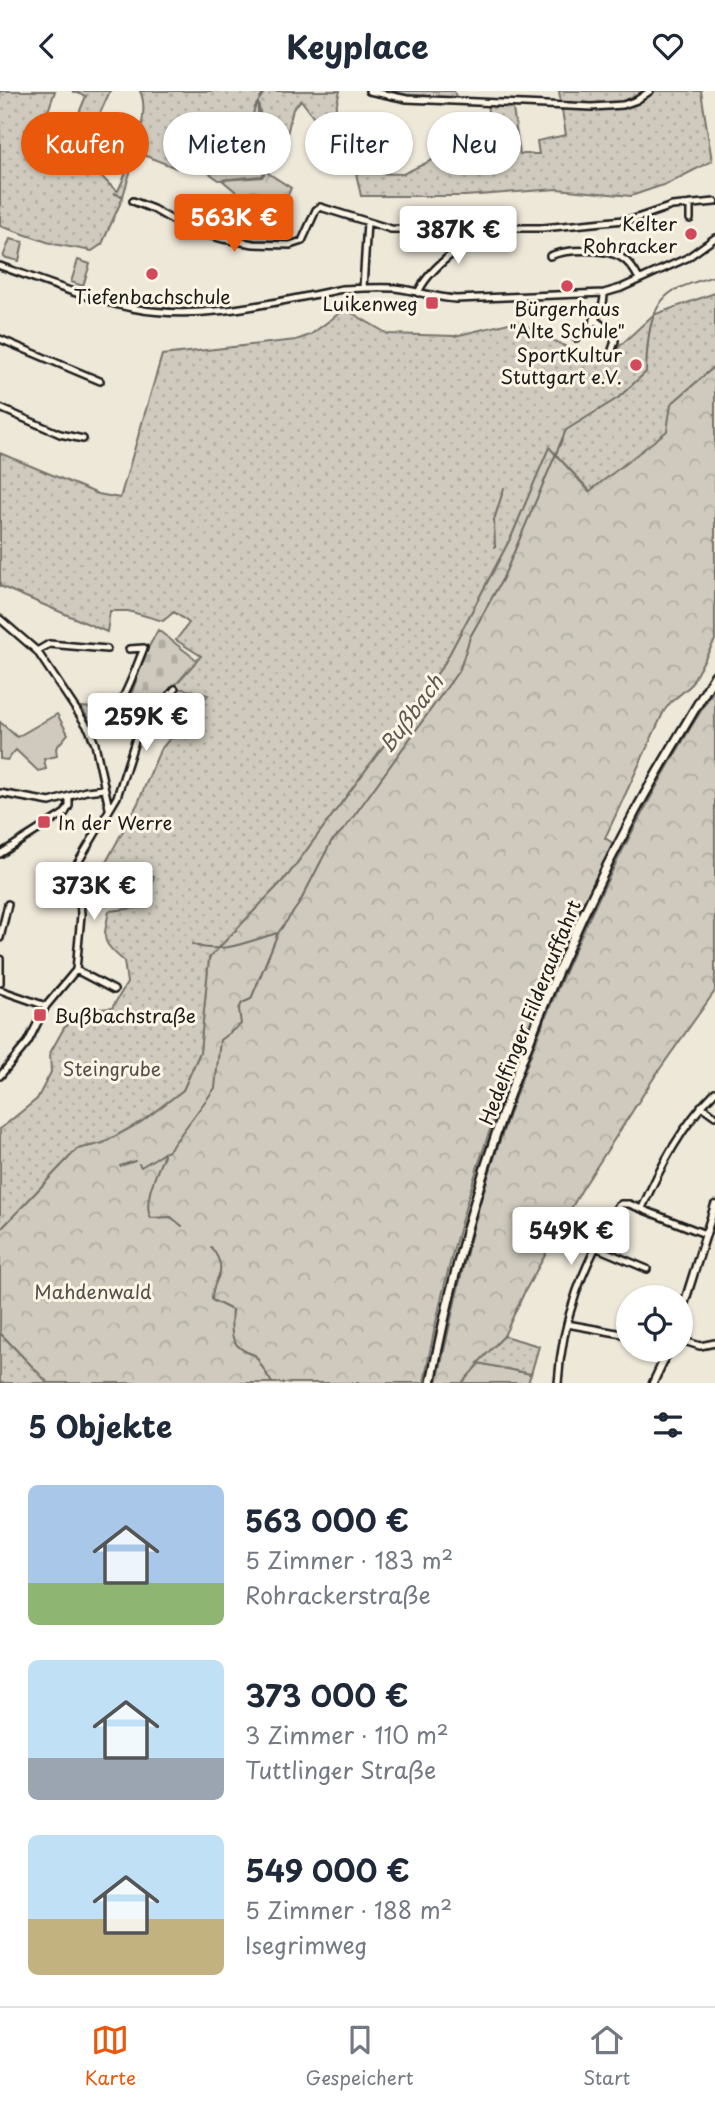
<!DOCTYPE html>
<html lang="de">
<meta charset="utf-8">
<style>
body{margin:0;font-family:"Playpen Sans",sans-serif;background:#f6f6f7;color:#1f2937;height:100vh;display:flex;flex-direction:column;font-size:26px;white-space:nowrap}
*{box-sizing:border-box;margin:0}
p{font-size:23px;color:#747a83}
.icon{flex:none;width:38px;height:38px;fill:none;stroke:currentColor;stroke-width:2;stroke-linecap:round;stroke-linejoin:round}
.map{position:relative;height:1292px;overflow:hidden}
.panel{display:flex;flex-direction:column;background:#fff;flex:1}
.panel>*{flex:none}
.guide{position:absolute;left:21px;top:21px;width:674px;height:63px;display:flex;gap:14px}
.tools{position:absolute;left:616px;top:1194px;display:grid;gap:14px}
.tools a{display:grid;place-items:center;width:77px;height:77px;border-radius:50%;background:#fff;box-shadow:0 2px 5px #0004;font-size:35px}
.price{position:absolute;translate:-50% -60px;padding:0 16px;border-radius:7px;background:#fff;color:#222;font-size:23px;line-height:46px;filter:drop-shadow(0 2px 4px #0008)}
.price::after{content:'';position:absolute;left:50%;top:42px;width:21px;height:16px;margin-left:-10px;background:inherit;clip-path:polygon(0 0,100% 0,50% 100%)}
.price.selected{background:#ea580c;color:#fff}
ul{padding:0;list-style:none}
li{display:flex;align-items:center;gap:21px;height:175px;padding:0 28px}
li span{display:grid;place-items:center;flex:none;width:196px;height:140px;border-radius:10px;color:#555}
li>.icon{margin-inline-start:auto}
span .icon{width:84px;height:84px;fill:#fffc;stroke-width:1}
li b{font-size:30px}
h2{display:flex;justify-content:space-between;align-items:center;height:84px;padding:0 28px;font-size:30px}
.chip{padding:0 24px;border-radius:32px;background:#fff;box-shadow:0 2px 5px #0004;font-size:24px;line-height:63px}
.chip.selected{background:#ea580c;color:#fff}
header{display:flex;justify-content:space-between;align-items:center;height:91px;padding:0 28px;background:#fff;font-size:32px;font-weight:700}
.tabs{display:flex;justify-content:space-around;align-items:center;height:98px;border-top:2px solid #e0e1e3;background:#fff;font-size:19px;color:#747a83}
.tabs a{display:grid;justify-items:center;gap:4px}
.tabs .selected{color:#ea580c}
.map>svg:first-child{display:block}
</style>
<header><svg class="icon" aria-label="back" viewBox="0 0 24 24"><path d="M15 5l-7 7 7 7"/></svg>Keyplace<svg class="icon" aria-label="heart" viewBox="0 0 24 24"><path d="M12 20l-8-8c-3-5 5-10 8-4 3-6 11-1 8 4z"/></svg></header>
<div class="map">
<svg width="715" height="1292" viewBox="0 0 715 1292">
<defs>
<pattern id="forest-crowns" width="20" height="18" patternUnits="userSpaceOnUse" patternTransform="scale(1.75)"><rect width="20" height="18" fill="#cfcabd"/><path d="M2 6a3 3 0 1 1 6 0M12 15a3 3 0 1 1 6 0" fill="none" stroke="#b1ada2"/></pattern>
<pattern id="cemetery-stones" width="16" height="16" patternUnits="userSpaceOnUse" patternTransform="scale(1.75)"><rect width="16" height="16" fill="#cfcabd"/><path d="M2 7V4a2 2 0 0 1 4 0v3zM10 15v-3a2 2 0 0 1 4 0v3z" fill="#b1ada2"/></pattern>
<pattern id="garden-dots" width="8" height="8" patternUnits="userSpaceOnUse" patternTransform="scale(1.75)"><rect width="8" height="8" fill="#cfcabd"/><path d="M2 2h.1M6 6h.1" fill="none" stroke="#b1ada2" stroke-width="1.8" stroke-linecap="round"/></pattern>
</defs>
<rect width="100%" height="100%" fill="#eee8d9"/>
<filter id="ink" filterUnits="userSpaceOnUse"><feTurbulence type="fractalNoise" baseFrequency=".0143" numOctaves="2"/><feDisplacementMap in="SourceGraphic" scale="14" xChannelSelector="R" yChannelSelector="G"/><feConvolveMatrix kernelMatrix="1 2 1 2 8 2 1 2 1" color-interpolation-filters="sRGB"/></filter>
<g filter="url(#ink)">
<!-- green -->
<path fill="#cfcabd" stroke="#76736c" stroke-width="2" d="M10,148L23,151L19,170L3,166Z
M78,169L90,173L83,195L71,191Z
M81,616L110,618L99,630L93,632L88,628Z
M57,623L68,643L56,657L57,665L44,668L46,678L38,680L16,659L7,669L0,668V631L17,646Z
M478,1272L531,1283L528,1292H462Z"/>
<!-- forest -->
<path fill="url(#forest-crowns)" stroke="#76736c" stroke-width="2" d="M268,77V82L291,97L275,134L222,89L262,86Z
M715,275V549L690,595L671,611L664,620L605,747L613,752C590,800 565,847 545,896C491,1022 448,1157 424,1292H48L0,1242V1139L77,1058L103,1052L141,1031L183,999L200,961L209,867L288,784L444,573L512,444L549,356L589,400L671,313Z
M715,597V900L657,982L581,1100L525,1200L504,1245L462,1292H437C450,1232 463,1171 480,1112C535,929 614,758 715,597Z"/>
<!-- cemetery -->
<path fill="url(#cemetery-stones)" stroke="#76736c" stroke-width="2" d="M158,539L198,570L142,631L134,645L115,638L108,633L132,601L147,559Z"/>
<!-- garden -->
<path fill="url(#garden-dots)" stroke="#76736c" stroke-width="2" d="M0,0H55L46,26L52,41L65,56L86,5L72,0H110L81,65C97,74 102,91 118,100C129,76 152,25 140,0H340L335,20L367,31L366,34L360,36L358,47L319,33L301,9L293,18L280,73C264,62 262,27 258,11V21L268,68V75L262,85L219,89L209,82L184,55L176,77L141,63L130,82L123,105L113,102L123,106L102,153L92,160L53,153L0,135Z
M379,0H454L457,9L407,7Z
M559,0H701L712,70L669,92L631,105L557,98L465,105H361L356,82L403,83L451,60L491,50L487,11L512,12L520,63H539L537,50L566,44Z
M715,202V275L671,313L667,340L590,400L549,356L512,444L444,573L288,784L209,867L200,961L183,999L141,1031L103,1052L77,1058L0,1139V1038L37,1008L51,981L50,962L64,937L85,919L112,917L127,892L124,870C101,851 103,849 109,820L146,816L154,785L105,773L138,712L160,659L208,604L183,598L170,600L201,565L176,549L189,532L174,521L163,530L128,520H110L107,541L0,495V362L98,403L120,407L162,264L296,249L310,244L345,218L388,243L455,245L517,230L589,268L610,264L653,224Z
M0,1242L48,1292H0Z
M504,1245L539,1255L531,1283L478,1272Z"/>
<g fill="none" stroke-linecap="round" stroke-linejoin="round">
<!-- stream -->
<path stroke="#6f6c67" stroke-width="2" d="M259,9L265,0
M258,11C248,25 256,31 263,43C266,50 267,60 269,67
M495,456L494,429L504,397
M192,853C221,865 250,849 278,842
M164,1064C157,1081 142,1111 151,1127L171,1126L182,1135
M139,1073L141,1076L169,1059L215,997L220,949L241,933L239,918L242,912L251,908L278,842L299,813L331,751L346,736L460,578L470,546L503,487L566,339L618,307L646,281C647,254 648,215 673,200C686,193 701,189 715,185
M120,1075L135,1070
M211,1156C232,1184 211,1185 212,1209L232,1219C230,1243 230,1257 255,1264L272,1292"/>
<defs>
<path id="minor" d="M369,0L407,8L592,16L623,14L637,9L650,0
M133,110L153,118L190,139L223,148L254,153L290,154L302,150L316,119L320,116L391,138L486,140L503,137H543L634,128L672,115L715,111
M690,128V113
M550,165C566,158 606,157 622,167C630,172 635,180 639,188
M0,175C43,190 87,208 132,217C201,231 275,211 343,198C360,197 378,196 395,197C415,199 435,207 456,208L604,202L621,197L687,167L715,147
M363,197L367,131
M418,202C428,178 462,154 484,141
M594,228L607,238L615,250L611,262
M576,247C590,239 605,218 604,202
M0,248L100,290
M0,317L60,343L83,348
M0,528L37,560L89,638L95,653L109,717
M37,560L49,553L107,558
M89,638C120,632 133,582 144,557L129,558
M0,702L50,711L86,700L104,698
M0,763L65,722L69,715V706
M78,799L99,791L139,798
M0,847L8,813
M0,868V892
M76,879L114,899
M0,899L46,915
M0,985L28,951L46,915L76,879L81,824L80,807L73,780L117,706L135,650L144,634L175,598
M701,1015L715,1025
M642,1117C661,1075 682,1034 715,1001
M595,1156L647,1178
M567,1233L628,1244
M681,1249L700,1255L715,1252
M558,1292C562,1225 584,1174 617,1116L621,1113H629L705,1143"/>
<path id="tertiary" d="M681,1223L715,1114
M653,1292L669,1258"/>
<path id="secondary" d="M431,1292C469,1093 539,900 635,721C660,675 688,630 715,584"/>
</defs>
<!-- minor casing -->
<use href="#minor" stroke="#1c1c1c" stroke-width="10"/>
<!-- tertiary casing -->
<use href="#tertiary" stroke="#1c1c1c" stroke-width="11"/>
<!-- secondary casing -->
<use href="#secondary" stroke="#1c1c1c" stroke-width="12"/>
<!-- minor -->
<use href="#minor" stroke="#fcf5e5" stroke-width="5"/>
<!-- tertiary -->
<use href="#tertiary" stroke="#fcf5e5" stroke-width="6"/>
<!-- secondary -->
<use href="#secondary" stroke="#fcf5e5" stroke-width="7"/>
</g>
</g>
<!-- markers -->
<g fill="#d1495b" stroke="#fcf5e5" stroke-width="2.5">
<circle cx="691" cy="143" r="7"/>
<circle cx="152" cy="183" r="7"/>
<circle cx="567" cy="195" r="7"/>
<rect x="425" y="205" width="14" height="14" rx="3.5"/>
<circle cx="636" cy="274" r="7"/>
<rect x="37" y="724" width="14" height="14" rx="3.5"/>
<rect x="33" y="917" width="14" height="14" rx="3.5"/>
</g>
<g text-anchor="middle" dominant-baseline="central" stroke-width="6" stroke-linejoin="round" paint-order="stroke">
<!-- poi labels -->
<g font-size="19" fill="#1c1c1c" stroke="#fcf5e5" text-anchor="end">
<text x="677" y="132">Kelter<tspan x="677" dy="22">Rohracker</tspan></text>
<text x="152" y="205" text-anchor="middle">Tiefenbachschule</text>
<text x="418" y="212">Luikenweg</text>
<text x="567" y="217" text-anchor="middle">Bürgerhaus<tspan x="567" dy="22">"Alte Schule"</tspan></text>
<text x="622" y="263">SportKultur<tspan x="622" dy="22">Stuttgart e.V.</tspan></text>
<text x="58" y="731" text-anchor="start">In der Werre</text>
<text x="54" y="924" text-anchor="start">Bußbachstraße</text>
</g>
<!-- street labels -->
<g font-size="19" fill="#1c1c1c" stroke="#fcf5e5">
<text transform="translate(529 921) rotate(-68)">Hedelfinger Filderauffahrt</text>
</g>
<!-- park labels -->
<g font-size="19" fill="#52504c" stroke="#fcf5e5">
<text x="112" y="977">Steingrube</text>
<text x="93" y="1200">Mahdenwald</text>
</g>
<!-- water labels -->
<g font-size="21" font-style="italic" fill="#5b5854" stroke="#fcf5e5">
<text transform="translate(410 622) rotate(-53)">Bußbach</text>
</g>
</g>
</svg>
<div class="tools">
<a><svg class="icon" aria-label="locate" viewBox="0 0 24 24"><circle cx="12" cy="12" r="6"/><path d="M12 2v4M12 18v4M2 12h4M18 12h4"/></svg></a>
</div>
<b class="price selected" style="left:234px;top:163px">563K €</b>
<b class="price" style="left:458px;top:175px">387K €</b>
<b class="price" style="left:146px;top:662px">259K €</b>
<b class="price" style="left:94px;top:831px">373K €</b>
<b class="price" style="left:571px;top:1176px">549K €</b>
<div class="guide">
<a class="chip selected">Kaufen</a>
<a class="chip">Mieten</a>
<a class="chip">Filter</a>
<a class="chip">Neu</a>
</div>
</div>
<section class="panel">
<h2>5 Objekte<svg class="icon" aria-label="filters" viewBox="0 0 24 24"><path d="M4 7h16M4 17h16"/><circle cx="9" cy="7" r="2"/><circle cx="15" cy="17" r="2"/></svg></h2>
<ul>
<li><span style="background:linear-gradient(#a9c7e8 70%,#8fb573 0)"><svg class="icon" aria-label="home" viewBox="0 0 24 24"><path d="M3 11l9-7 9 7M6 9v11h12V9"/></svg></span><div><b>563 000 €</b><p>5 Zimmer · 183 m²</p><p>Rohrackerstraße</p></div></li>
<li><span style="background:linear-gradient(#bfe0f5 70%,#9aa5b1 0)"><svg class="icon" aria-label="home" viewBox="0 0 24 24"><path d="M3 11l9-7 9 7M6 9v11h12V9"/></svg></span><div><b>373 000 €</b><p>3 Zimmer · 110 m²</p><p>Tuttlinger Straße</p></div></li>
<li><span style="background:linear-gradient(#bfe0f5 60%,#c2b280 0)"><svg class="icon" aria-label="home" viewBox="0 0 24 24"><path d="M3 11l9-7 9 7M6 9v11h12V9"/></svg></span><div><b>549 000 €</b><p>5 Zimmer · 188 m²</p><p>Isegrimweg</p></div></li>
</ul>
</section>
<nav class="tabs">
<a class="selected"><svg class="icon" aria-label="map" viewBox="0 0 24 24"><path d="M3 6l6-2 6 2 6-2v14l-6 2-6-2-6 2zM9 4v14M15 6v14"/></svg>Karte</a>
<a><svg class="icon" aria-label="saved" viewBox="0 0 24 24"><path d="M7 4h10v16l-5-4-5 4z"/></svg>Gespeichert</a>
<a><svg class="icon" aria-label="home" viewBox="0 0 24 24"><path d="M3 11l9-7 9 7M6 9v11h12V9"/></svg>Start</a>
</nav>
